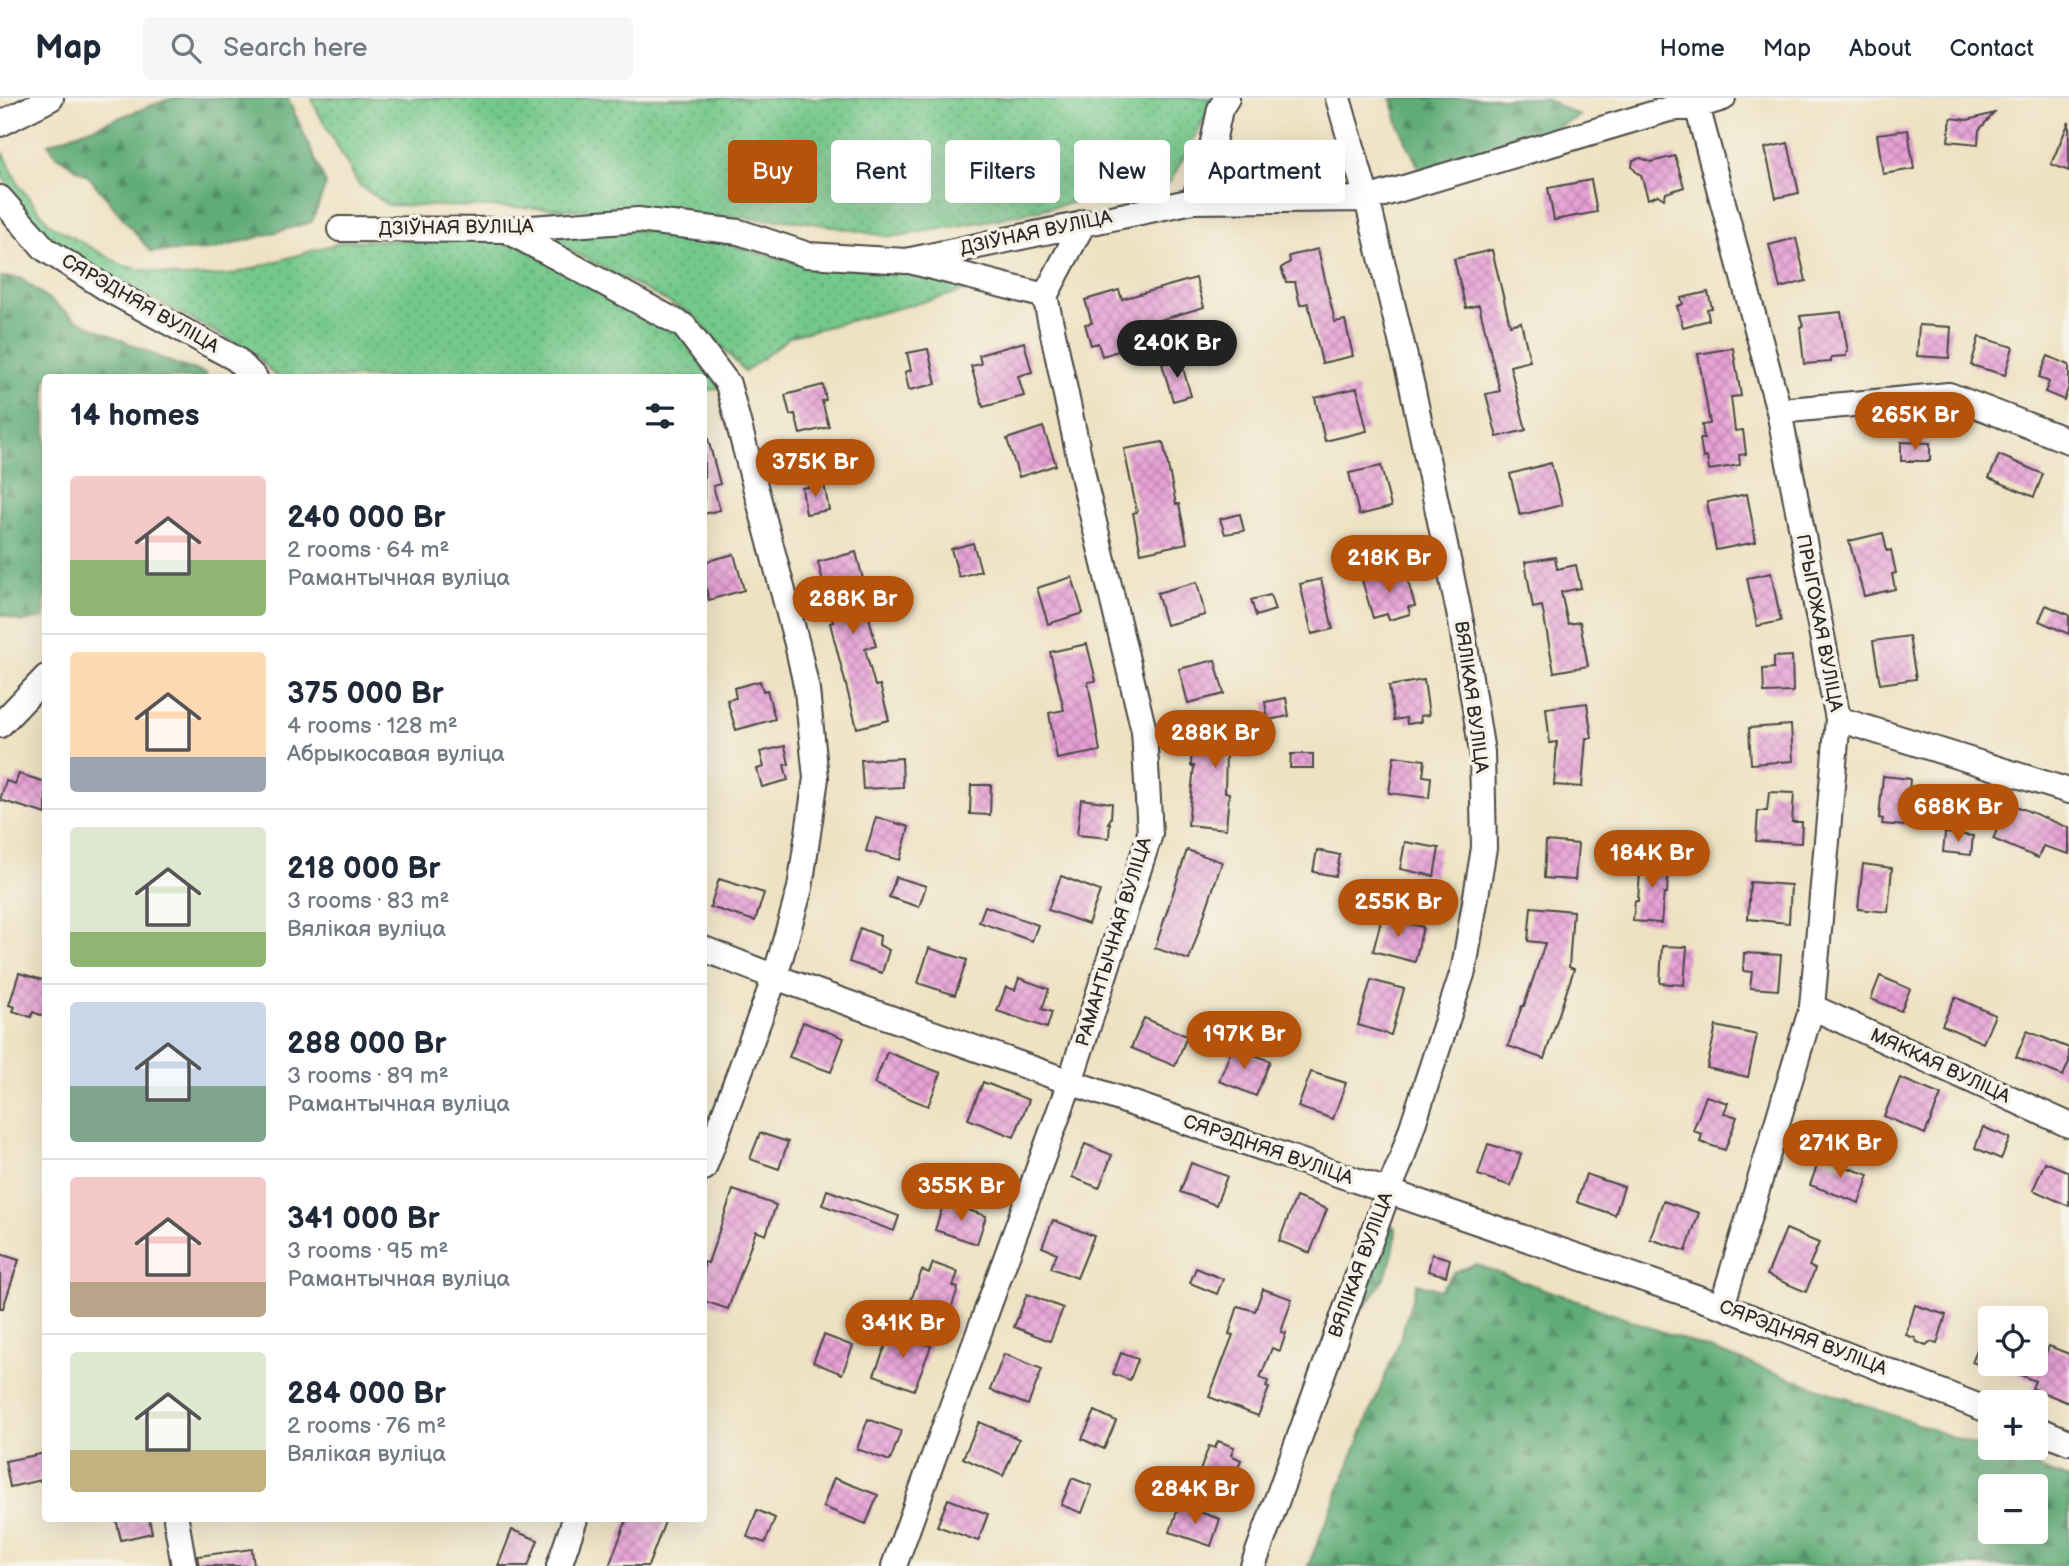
<!DOCTYPE html>
<meta charset="utf-8">
<style>
body{margin:0;font-family:"Balsamiq Sans",sans-serif;background:#f6f6f7;color:#1f2937;height:100vh;display:flex;flex-direction:column;font-size:26px;white-space:nowrap}
*{box-sizing:border-box;margin:0}
p{font-size:23px;color:#747a83}
.icon{flex:none;width:38px;height:38px;fill:none;stroke:currentColor;stroke-width:2;stroke-linecap:round;stroke-linejoin:round}
.map{position:relative;flex:1;overflow:hidden}
.side{position:absolute;left:42px;top:276px;width:665px;height:1148px;display:flex;flex-direction:column;background:#fff;border-radius:7px;box-shadow:0 7px 28px #0002}
.side>*{flex:none}
.hud{position:absolute;left:728px;top:42px;width:665px;height:63px;display:flex;gap:14px}
.controls{position:absolute;left:1978px;top:1208px;display:grid;gap:14px}
.controls a{display:grid;place-items:center;width:70px;height:70px;border-radius:7px;background:#fff;box-shadow:0 7px 28px #0002;font-size:35px}
.price{position:absolute;translate:-50% -60px;padding:0 16px;border-radius:24px;background:#b45309;color:#fff;font-size:23px;line-height:46px;filter:drop-shadow(0 2px 4px #0008)}
.price::after{content:'';position:absolute;left:50%;top:42px;width:21px;height:16px;margin-left:-10px;background:inherit;clip-path:polygon(0 0,100% 0,50% 100%)}
.price.selected{background:#222;color:#fff}
ul{padding:0;list-style:none}
li{display:flex;align-items:center;gap:21px;height:175px;padding:0 28px}
li+li{border-top:2px solid #e0e1e3}
li span{display:grid;place-items:center;flex:none;width:196px;height:140px;border-radius:7px;color:#555}
li>.icon{margin-inline-start:auto}
span .icon{width:84px;height:84px;fill:#fffc;stroke-width:1}
li b{font-size:30px}
h2{display:flex;justify-content:space-between;align-items:center;height:84px;padding:0 28px;font-size:30px}
.tag{padding:0 24px;border-radius:7px;background:#fff;box-shadow:0 7px 28px #0002;font-size:24px;line-height:63px}
.tag.selected{background:#b45309;color:#fff}
header{display:flex;align-items:center;gap:42px;box-sizing:border-box;height:98px;padding:0 35px;background:#fff;border-bottom:2px solid #e0e1e3}
header strong{font-size:33px}
nav{display:flex;gap:38px;margin-inline-start:auto;font-size:24px}
.search{width:490px;height:63px;background:#f6f6f7;display:flex;align-items:center;gap:18px;box-sizing:border-box;padding:0 24px;border-radius:7px;color:#747a83;font-size:26px}
.map>svg:first-child{display:block}
</style>
<header>
<strong>Map</strong>
<div class="search"><svg class="icon" aria-label="search" viewBox="0 0 24 24"><circle cx="10" cy="10" r="6"/><path d="M15 15l6 6"/></svg>Search here</div>
<nav><a>Home</a><a>Map</a><a>About</a><a>Contact</a></nav>
</header>
<div class="map">
<svg width="2069" height="1468" viewBox="0 0 2069 1468">
<defs>
<pattern id="grass-dots" width="8" height="8" patternUnits="userSpaceOnUse" patternTransform="scale(1.75)"><rect width="8" height="8" fill="#74c88b"/><path d="M2 2h.1M6 6h.1" fill="none" stroke="#5fa372" stroke-width="1.8" stroke-linecap="round"/></pattern>
<pattern id="forest-firs" width="22" height="20" patternUnits="userSpaceOnUse" patternTransform="scale(1.75)"><rect width="22" height="20" fill="#5fac77"/><path d="M5 1l3.5 6h-7zM16 11l3.5 6h-7z" fill="#4f8c62"/></pattern>
<pattern id="building-cross-hatch" width="8" height="8" patternUnits="userSpaceOnUse" patternTransform="scale(1.75)"><rect width="8" height="8" fill="#e7a0d6"/><path d="M0 0l8 8M0 8l8-8" fill="none" stroke="#bb83ae"/></pattern>
</defs>
<rect width="100%" height="100%" fill="#f7f3e8"/>
<filter id="ink" filterUnits="userSpaceOnUse"><feTurbulence type="fractalNoise" baseFrequency=".0143" numOctaves="2"/><feDisplacementMap in="SourceGraphic" scale="14" xChannelSelector="R" yChannelSelector="G"/><feConvolveMatrix kernelMatrix="1 2 1 2 8 2 1 2 1" color-interpolation-filters="sRGB"/></filter>
<filter id="wash" filterUnits="userSpaceOnUse"><feTurbulence type="fractalNoise" baseFrequency=".00686" numOctaves="4" result="noise"/><feDisplacementMap in="SourceGraphic" scale="28" xChannelSelector="R" yChannelSelector="G"/><feGaussianBlur stdDeviation="1.57" result="paint"/><feColorMatrix in="noise" values="0 0 0 0 0 0 0 0 0 0 0 0 0 0 0 0 0 1.4 0 .05"/><feComposite in="paint" operator="in"/></filter>
<g filter="url(#wash)">
<rect width="100%" height="100%" fill="#eee2c3"/>
<!-- grass -->
<path fill="url(#grass-dots)" stroke="#507a5b" stroke-width="2" d="M312,0H1216L1170,84L981,124L891,139L801,123L545,110L388,107L359,87L314,7Z
M4,55L19,88L51,127L124,168L181,179L230,177L345,143L506,140L682,237L721,290L704,293V280H277L253,254L104,175L45,139L4,81L0,73V57Z
M622,131L700,139L799,165L903,173L969,192L791,238L745,274L693,217L554,144L556,138Z"/>
<!-- forest -->
<path fill="url(#forest-firs)" stroke="#456c51" stroke-width="2" fill-rule="evenodd" d="M172,0H288L326,86L312,124L212,152L151,154L89,79L57,58L48,46Z
M1391,0H1544L1580,18L1547,34L1421,75L1399,28Z
M0,179L20,180L77,222L175,266L205,275L207,280H46L45,520L22,524L0,516Z
M1386,1122L1396,1131C1395,1163 1384,1184 1365,1209L1349,1207Z
M1475,1166L2069,1381V1468H1308L1399,1244L1417,1185L1440,1192L1454,1174ZM1990,1388H2035V1433H1990Z"/>
<g id="blocks">
<!-- building -->
<path fill="url(#building-cross-hatch)" d="M1994,15L1979,32L1978,46L1948,43L1951,20L1968,22Z
M2069,24V73L2051,66Z
M1908,32L1914,71L1883,76L1877,36Z
M1788,45L1799,95L1776,100L1765,50Z
M1675,58L1684,89L1666,95L1664,101L1658,97L1648,101L1641,77L1637,75L1632,69L1633,62L1641,60L1651,64Z
M1591,82L1597,114L1554,122L1548,90Z
M1796,140L1806,183L1780,190L1769,147Z
M1318,151L1335,224L1345,222L1353,258L1322,265L1308,205L1300,207L1295,184H1286L1281,170L1290,164L1289,158Z
M1492,152L1510,227L1521,224L1530,263L1510,268L1526,332L1497,339L1486,296L1500,293L1479,207L1466,210L1454,161Z
M1196,180L1204,209L1133,230L1134,232L1131,233L1135,248L1102,258L1098,245L1091,247L1085,226L1092,225L1085,202L1119,192L1122,201Z
M1708,194L1712,210L1707,211L1709,222L1683,229L1677,208L1683,206L1681,200Z
M1841,214L1848,254H1846V258L1831,259V264L1804,266L1800,229L1803,228L1800,218Z
M1919,227L1951,229L1949,260L1917,258Z
M1979,239L2013,249L2005,277L1971,267Z
M1024,244L1032,274L1018,278L1024,298L983,309L971,268L981,266L979,257Z
M1733,250L1741,298L1731,299L1735,333L1743,332L1746,356L1739,357L1740,367L1709,372L1707,359L1703,360L1700,341H1704L1702,327L1710,326L1698,256Z
M928,251L936,286L909,292L905,274L911,272L907,255Z
M2048,258L2069,267V288L2064,302L2045,294L2049,284L2039,279Z
M1180,260L1191,298L1173,303L1162,266Z
M823,287L826,302L822,303L829,329L800,336L795,316L790,317L785,297Z
M1357,290L1367,333L1325,343L1315,300Z
M1043,329L1056,367L1019,379L1007,341Z
M708,341L720,386L713,388L720,412L704,416V342Z
M1163,344L1176,406H1179L1187,445L1141,455L1133,415L1137,414L1124,351Z
M1901,344L1930,345V363H1901Z
M1999,357L2043,376L2034,399L1989,380Z
M1551,365L1562,407L1520,417L1510,376Z
M1381,368L1391,409L1359,417L1349,375Z
M824,386L829,412L806,416L802,390Z
M1747,396L1756,444L1716,452L1707,404Z
M1240,416L1244,433L1225,436L1220,421Z
M1883,435L1887,453L1891,452L1896,475L1892,476L1895,491L1864,498L1849,443Z
M973,445L981,473L959,479L951,451Z
M856,454L866,493L863,494L876,548L865,551L875,588L880,587L889,622L857,630L830,525L833,524L818,464Z
M734,456L744,492L709,502L704,483V464Z
M1555,459L1557,471L1576,467L1581,490L1561,494L1568,526L1580,524L1588,568L1554,574L1542,508L1533,510L1525,464Z
M1404,470L1415,508L1408,509L1410,516L1389,522L1387,516L1373,520L1362,482Z
M1771,475L1781,523L1757,528L1747,480Z
M1072,479L1083,515L1048,526L1037,490Z
M1321,481L1333,531L1312,536L1300,486Z
M1197,484L1205,517L1166,527L1157,495Z
M1270,497L1275,512L1256,518L1251,502Z
M2046,507L2069,517V536L2039,523Z
M1909,538L1916,581L1880,586L1873,543Z
M1087,546L1096,583L1088,584L1100,653L1057,661L1049,615L1064,612L1050,554Z
M1792,558L1793,594L1764,595L1763,571L1774,570V559Z
M1215,562L1224,596L1188,605L1179,571Z
M1424,582L1429,617L1420,618L1421,624L1407,626L1406,620L1394,622L1389,588Z
M760,583L763,593L767,592L775,621L736,632L727,602L736,600L734,590Z
M1286,600L1289,618L1268,622L1265,604Z
M1587,605L1592,640H1586L1582,689L1554,687L1557,644L1550,645L1546,610Z
M1203,622L1250,623L1249,657L1226,656L1225,694L1229,695L1226,731L1188,727L1194,668H1191L1192,637L1202,638Z
M1791,627L1793,663L1751,666L1749,630Z
M785,648L789,666L784,667L788,682L762,689L757,671L764,669L760,654Z
M1291,656H1313V670H1290Z
M1394,658L1425,662L1423,678L1431,679L1429,700L1389,695Z
M902,660L903,689L863,691L861,662Z
M19,676L46,684V716L0,702L6,683L15,686Z
M1883,678L1910,681L1909,693L1917,694L1913,725L1906,724L1905,728L1882,726L1883,721L1879,720Z
M971,687H991L990,717L970,716Z
M1769,694L1794,695L1792,724H1802L1801,745L1756,743L1758,713H1767Z
M1081,701L1112,705L1111,720L1108,725H1110L1109,740L1077,737Z
M2009,705L2069,730V756L2043,748L2038,760L1993,741Z
M876,719L909,729L900,762L866,753Z
M1945,735L1973,738L1971,757L1943,754Z
M1546,743L1578,746L1575,782L1544,780Z
M1405,744L1439,750L1434,778L1400,771Z
M1187,752L1222,764L1189,862L1155,850Z
M1317,752L1340,757L1336,778L1313,774Z
M1641,759L1669,761L1667,795H1664L1661,825L1633,823L1635,803H1638Z
M1863,766L1892,770L1888,814L1858,811Z
M1061,778L1100,793L1088,826L1048,812Z
M896,779L926,788L919,809L889,799Z
M719,781L764,795L755,823L710,809Z
M1750,784L1791,787L1789,825L1748,821Z
M985,808L1038,827L1032,843L979,824Z
M1531,809L1573,813L1569,869L1574,871L1544,961L1508,948L1522,908H1524L1545,845L1528,843Z
M1382,819L1423,829L1415,864L1373,853Z
M860,830L880,838L879,847L889,852L882,875L849,864Z
M1662,848L1687,849L1684,887L1660,885Z
M929,850L967,862L955,897L918,885Z
M1744,855L1781,857L1778,892L1750,890L1752,874L1743,873Z
M19,875L46,883V919L33,914L31,919L13,913L15,909L9,907Z
M1880,878L1910,891L1901,913L1871,901Z
M1019,880L1049,891L1042,911L1052,914L1047,930L997,913L1006,889L1015,892Z
M1371,882L1404,891L1391,937L1358,927Z
M1955,899L1995,917L1983,945L1942,927Z
M1144,920L1187,938L1175,968L1131,950Z
M803,924L844,940L831,974L789,959Z
M1716,928L1757,937L1748,979L1707,970Z
M2027,933L2069,950V964L2063,978L2016,959Z
M1233,948L1270,963L1256,998L1219,983Z
M887,954L941,975L928,1008L874,986Z
M1311,974L1346,985L1333,1021L1298,1009Z
M1900,980L1941,997L1925,1036L1884,1018Z
M983,984L1029,1002L1014,1039L968,1021Z
M1706,998L1728,1005L1724,1015L1737,1019L1725,1052L1700,1044L1702,1036L1693,1033Z
M1983,1029L2010,1040L2001,1061L1975,1050Z
M760,1035L788,1044L779,1071L750,1061Z
M1085,1046L1112,1057L1099,1090L1072,1079Z
M1488,1046L1521,1056L1511,1088L1478,1077Z
M1820,1060L1869,1077L1859,1105L1810,1087Z
M2045,1064L2069,1074V1108L2033,1092Z
M1191,1065L1227,1078L1216,1107L1180,1094Z
M1586,1076L1624,1089L1615,1117L1577,1104Z
M733,1092L776,1107L766,1137L756,1133L728,1211L704,1203V1164L708,1165Z
M827,1092L899,1118L894,1133L822,1107Z
M1296,1099L1327,1111L1310,1155L1279,1143Z
M1663,1103L1699,1115L1686,1153L1650,1141Z
M944,1104L986,1118L977,1146L935,1132Z
M1053,1122L1094,1138L1077,1180L1051,1170L1057,1155L1042,1149Z
M1786,1131L1819,1145L1809,1168L1815,1171L1806,1194L1767,1177Z
M0,1156L19,1162L3,1210H0Z
M1432,1156L1450,1161L1446,1178L1428,1173Z
M933,1165L958,1174L953,1188L958,1190L951,1211L946,1209L942,1220L909,1208L922,1172L929,1175Z
M1196,1170L1223,1181L1217,1196L1190,1185Z
M1263,1191L1292,1201L1281,1234L1286,1235L1280,1253L1272,1250L1260,1280L1268,1283L1266,1289L1269,1290L1258,1318L1209,1299L1233,1237L1229,1236L1238,1208L1255,1213Z
M1027,1196L1063,1210L1050,1243L1014,1229Z
M1915,1207L1946,1217L1937,1246L1931,1244L1926,1248L1917,1244L1915,1240L1906,1237Z
M1989,1222H1990V1271L1972,1264Z
M892,1232L931,1248L914,1292L874,1277Z
M824,1237L853,1248L842,1276L813,1264Z
M2049,1248L2069,1256V1305L2032,1290L2035,1283L1994,1266L2042,1265Z
M1121,1255L1138,1261L1130,1282L1113,1276Z
M1004,1256L1042,1271L1028,1307L990,1292Z
M1095,1313L1116,1323L1104,1351L1082,1341Z
M868,1321L901,1333L890,1363L857,1351Z
M979,1324L1019,1341L1003,1378L963,1360Z
M1218,1343L1234,1349L1231,1357L1241,1362L1232,1386L1200,1373L1209,1348L1215,1350Z
M46,1355V1381L10,1389L5,1363Z
M834,1380L878,1397L866,1426L823,1409Z
M1072,1380L1092,1388L1082,1415L1061,1407Z
M948,1401L988,1416L978,1443L937,1428Z
M1179,1407L1220,1421L1211,1448L1170,1434Z
M757,1412L775,1420L765,1445L747,1439Z
M116,1421H149L152,1435L121,1442Z
M627,1421H666L648,1468H609Z
M512,1432L538,1442L528,1468H498Z
M252,1451L254,1468H199L197,1458Z"/>
</g>
</g>
<g filter="url(#ink)">
<use href="#blocks" fill-opacity="0" stroke="#484642" stroke-width="2"/>
<g fill="none" stroke-linecap="round" stroke-linejoin="round">
<defs>
<path id="minor" d="M1697,8L1779,313L1838,621L1812,909L1722,1208
M0,26L51,0
M0,100L45,151L109,192L236,261L255,280
M1193,103L1210,58L1220,11L1227,0
M340,131L505,132L638,122L739,134L808,157L906,163L1193,103L1367,101L1669,11L1697,8L1723,0
M506,132L684,228L728,286L797,546L807,592L816,680L800,790L775,879L704,1070
M913,164L1045,198
M1779,313L1949,297L2069,343
M1838,621L2069,693
M0,627L46,579
M704,851L775,879L1070,984L1722,1208L1990,1313
M1812,909L2069,1027
M2035,1330L2069,1344
M176,1421L184,1468
M559,1468L575,1421
M894,1468L1070,984L1150,736L1144,633L1086,391L1045,198L1084,124
M1253,1468L1388,1094L1401,1063L1464,870L1484,750L1482,654L1461,524L1412,288L1367,101L1338,0"/>
</defs>
<!-- minor casing -->
<use href="#minor" stroke="#484642" stroke-width="28"/>
<!-- minor -->
<use href="#minor" stroke="#fff" stroke-width="24"/>
</g>
</g>
<g text-anchor="middle" dominant-baseline="central" stroke-width="7" stroke-linejoin="round" paint-order="stroke">
<!-- street labels -->
<g font-size="19" fill="#2b2b2b" stroke="#f7f3e8">
<text transform="translate(456 130) rotate(-1)">ДЗІЎНАЯ ВУЛІЦА</text>
<text transform="translate(1036 135) rotate(-12)">ДЗІЎНАЯ ВУЛІЦА</text>
<text transform="translate(140 206) rotate(30)">СЯРЭДНЯЯ ВУЛІЦА</text>
<text transform="translate(1819 525) rotate(79)">ПРЫГОЖАЯ ВУЛІЦА</text>
<text transform="translate(1471 599) rotate(82)">ВЯЛІКАЯ ВУЛІЦА</text>
<text transform="translate(1114 844) rotate(-73)">РАМАНТЫЧНАЯ ВУЛІЦА</text>
<text transform="translate(1940 968) rotate(25)">МЯККАЯ ВУЛІЦА</text>
<text transform="translate(1268 1052) rotate(19)">СЯРЭДНЯЯ ВУЛІЦА</text>
<text transform="translate(1361 1167) rotate(-70)">ВЯЛІКАЯ ВУЛІЦА</text>
<text transform="translate(1803 1240) rotate(21)">СЯРЭДНЯЯ ВУЛІЦА</text>
</g>
</g>
</svg>
<div class="controls">
<a><svg class="icon" aria-label="locate" viewBox="0 0 24 24"><circle cx="12" cy="12" r="6"/><path d="M12 2v4M12 18v4M2 12h4M18 12h4"/></svg></a>
<a>+</a>
<a>−</a>
</div>
<b class="price selected" style="left:1177px;top:282px">240K Br</b>
<b class="price" style="left:1915px;top:354px">265K Br</b>
<b class="price" style="left:815px;top:401px">375K Br</b>
<b class="price" style="left:1389px;top:497px">218K Br</b>
<b class="price" style="left:853px;top:538px">288K Br</b>
<b class="price" style="left:1215px;top:672px">288K Br</b>
<b class="price" style="left:1958px;top:746px">688K Br</b>
<b class="price" style="left:1652px;top:792px">184K Br</b>
<b class="price" style="left:1398px;top:841px">255K Br</b>
<b class="price" style="left:1244px;top:973px">197K Br</b>
<b class="price" style="left:1840px;top:1082px">271K Br</b>
<b class="price" style="left:961px;top:1125px">355K Br</b>
<b class="price" style="left:903px;top:1262px">341K Br</b>
<b class="price" style="left:1195px;top:1428px">284K Br</b>
<div class="hud">
<a class="tag selected">Buy</a>
<a class="tag">Rent</a>
<a class="tag">Filters</a>
<a class="tag">New</a>
<a class="tag">Apartment</a>
</div>
<section class="side">
<h2>14 homes<svg class="icon" aria-label="filters" viewBox="0 0 24 24"><path d="M4 7h16M4 17h16"/><circle cx="9" cy="7" r="2"/><circle cx="15" cy="17" r="2"/></svg></h2>
<ul>
<li><span style="background:linear-gradient(#f6c9c9 60%,#8fb573 0)"><svg class="icon" aria-label="home" viewBox="0 0 24 24"><path d="M3 11l9-7 9 7M6 9v11h12V9"/></svg></span><div><b>240 000 Br</b><p>2 rooms · 64 m²</p><p>Рамантычная вуліца</p></div></li>
<li><span style="background:linear-gradient(#ffd9b3 75%,#9aa5b1 0)"><svg class="icon" aria-label="home" viewBox="0 0 24 24"><path d="M3 11l9-7 9 7M6 9v11h12V9"/></svg></span><div><b>375 000 Br</b><p>4 rooms · 128 m²</p><p>Абрыкосавая вуліца</p></div></li>
<li><span style="background:linear-gradient(#dfe7d0 75%,#8fb573 0)"><svg class="icon" aria-label="home" viewBox="0 0 24 24"><path d="M3 11l9-7 9 7M6 9v11h12V9"/></svg></span><div><b>218 000 Br</b><p>3 rooms · 83 m²</p><p>Вялікая вуліца</p></div></li>
<li><span style="background:linear-gradient(#c9d6e8 60%,#7fa58c 0)"><svg class="icon" aria-label="home" viewBox="0 0 24 24"><path d="M3 11l9-7 9 7M6 9v11h12V9"/></svg></span><div><b>288 000 Br</b><p>3 rooms · 89 m²</p><p>Рамантычная вуліца</p></div></li>
<li><span style="background:linear-gradient(#f6c9c9 75%,#b9a48a 0)"><svg class="icon" aria-label="home" viewBox="0 0 24 24"><path d="M3 11l9-7 9 7M6 9v11h12V9"/></svg></span><div><b>341 000 Br</b><p>3 rooms · 95 m²</p><p>Рамантычная вуліца</p></div></li>
<li><span style="background:linear-gradient(#dfe7d0 70%,#c2b280 0)"><svg class="icon" aria-label="home" viewBox="0 0 24 24"><path d="M3 11l9-7 9 7M6 9v11h12V9"/></svg></span><div><b>284 000 Br</b><p>2 rooms · 76 m²</p><p>Вялікая вуліца</p></div></li>
</ul>
</section>
</div>
